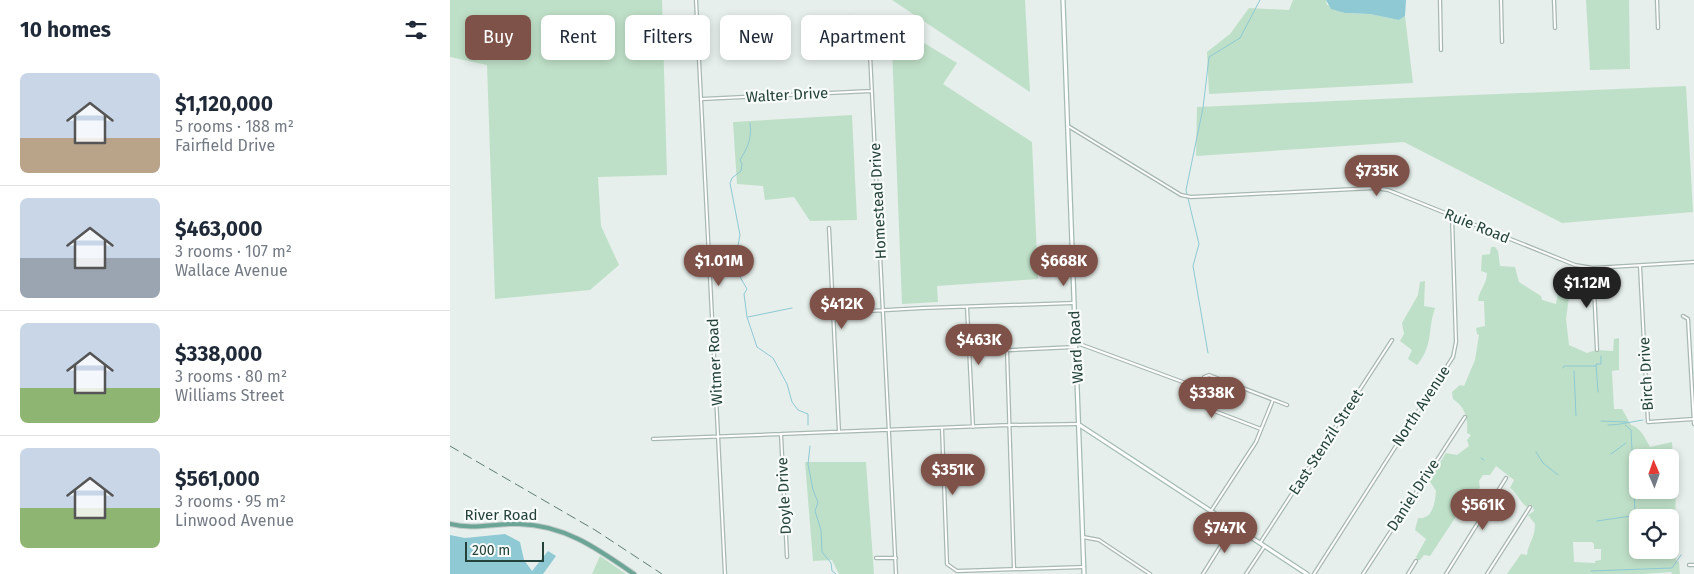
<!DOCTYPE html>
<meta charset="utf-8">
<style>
body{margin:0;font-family:"Fira Sans",sans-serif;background:#f2f2f3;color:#1f2937;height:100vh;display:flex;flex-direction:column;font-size:19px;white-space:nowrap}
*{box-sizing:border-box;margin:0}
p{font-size:16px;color:#747a83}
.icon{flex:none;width:28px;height:28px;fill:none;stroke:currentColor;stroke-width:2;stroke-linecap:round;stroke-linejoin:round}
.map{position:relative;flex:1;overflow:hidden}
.side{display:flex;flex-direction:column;background:#fff;width:450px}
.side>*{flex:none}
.banner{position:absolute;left:15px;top:15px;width:475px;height:45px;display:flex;gap:10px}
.needle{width:32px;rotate:358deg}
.tools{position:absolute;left:1179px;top:449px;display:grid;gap:10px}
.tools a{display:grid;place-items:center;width:50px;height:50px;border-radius:8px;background:#fff;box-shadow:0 2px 8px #0003;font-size:25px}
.scale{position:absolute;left:15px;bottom:12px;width:79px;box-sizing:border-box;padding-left:5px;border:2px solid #24423a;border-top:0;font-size:14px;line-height:18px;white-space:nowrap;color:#24423a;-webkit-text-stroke:4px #f7fbf9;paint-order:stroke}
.price{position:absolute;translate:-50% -42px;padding:0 11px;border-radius:18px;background:#7f5249;color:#fff;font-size:16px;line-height:32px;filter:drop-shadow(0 1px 2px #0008)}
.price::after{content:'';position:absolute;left:50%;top:30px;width:15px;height:11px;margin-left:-8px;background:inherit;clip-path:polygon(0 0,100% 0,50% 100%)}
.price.selected{background:#222;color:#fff}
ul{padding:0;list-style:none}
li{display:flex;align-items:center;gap:15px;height:125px;padding:0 20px}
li+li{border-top:1px solid #e0e1e3}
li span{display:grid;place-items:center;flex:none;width:140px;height:100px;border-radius:8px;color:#555}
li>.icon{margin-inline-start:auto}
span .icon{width:60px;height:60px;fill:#fffc;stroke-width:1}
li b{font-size:21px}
h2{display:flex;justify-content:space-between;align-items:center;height:60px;padding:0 20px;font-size:21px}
.tag{padding:0 18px;border-radius:8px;background:#fff;box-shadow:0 2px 8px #0003;font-size:18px;line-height:45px}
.tag.selected{background:#7f5249;color:#fff}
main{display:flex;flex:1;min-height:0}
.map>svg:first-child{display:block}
</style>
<main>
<section class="side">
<h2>10 homes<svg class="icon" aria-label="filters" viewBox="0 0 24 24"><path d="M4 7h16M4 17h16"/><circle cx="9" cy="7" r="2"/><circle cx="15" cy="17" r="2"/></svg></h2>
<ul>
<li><span style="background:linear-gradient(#c9d6e8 65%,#b9a48a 0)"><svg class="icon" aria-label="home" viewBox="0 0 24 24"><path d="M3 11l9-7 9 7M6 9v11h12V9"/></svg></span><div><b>$1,120,000</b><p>5 rooms · 188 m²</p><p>Fairfield Drive</p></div></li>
<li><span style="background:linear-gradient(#c9d6e8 60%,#9aa5b1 0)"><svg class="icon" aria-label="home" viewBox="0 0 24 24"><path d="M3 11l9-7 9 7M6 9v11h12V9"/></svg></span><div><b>$463,000</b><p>3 rooms · 107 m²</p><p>Wallace Avenue</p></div></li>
<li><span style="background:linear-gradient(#c9d6e8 65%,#8fb573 0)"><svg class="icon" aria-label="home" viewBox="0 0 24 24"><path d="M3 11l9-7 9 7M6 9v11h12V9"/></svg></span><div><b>$338,000</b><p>3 rooms · 80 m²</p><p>Williams Street</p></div></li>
<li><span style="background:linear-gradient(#c9d6e8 60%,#8fb573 0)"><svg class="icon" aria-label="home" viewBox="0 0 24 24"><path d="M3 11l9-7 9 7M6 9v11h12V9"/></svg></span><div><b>$561,000</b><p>3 rooms · 95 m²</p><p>Linwood Avenue</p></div></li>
</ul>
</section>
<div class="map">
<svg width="1244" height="574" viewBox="0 0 1244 574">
<rect width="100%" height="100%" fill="#e6efeb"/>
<!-- green -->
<path fill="#bfe0c8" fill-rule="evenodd" d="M0,0H212L217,175L148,177L151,226L169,265L140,290L45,299L37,65L0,57Z
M442,0H575L580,92Z
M843,0H876L877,5L895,13L920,14L949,20L955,16L963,83L759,94L757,52L780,34L799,8L839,10Z
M1136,0H1179L1180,69L1140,70Z
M441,23L507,63L493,84L582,142L588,279L487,286L488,302L452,304Z
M1236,86L1243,212L1112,223L954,142L746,156L747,107Z
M402,115L407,220L360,221L344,197L315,200L313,186L287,184L283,122Z
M1041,247H1045L1048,251L1050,266L1065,267L1069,282L1091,296L1092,300L1106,304L1109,287L1120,290L1116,319L1119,345L1137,353L1146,350L1163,351L1164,339L1169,338V370L1162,371L1164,409H1172L1181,425C1191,428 1195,438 1200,447L1222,442L1223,458L1222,461L1226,484L1225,526L1226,561L1229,562L1230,574H1222L1221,572L1193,574H1057L1071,554L1077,555C1078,543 1085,539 1085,524L1078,515L1084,511L1083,507L1080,504L1077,507C1070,502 1067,493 1060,488L1064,480L1046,466L1040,475H1033L1029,481L1030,488L1020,496L1022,503L1011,509L980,556L974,555L970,560H967L966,557L976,539L965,530L968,518C983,520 985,502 986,491L979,480L996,453L1007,455L1019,446L1017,440L1021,435L1017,433C1018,418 1016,408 1003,399L1002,392L1010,385L1014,386L1025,360L1029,335L1027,334L1026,328L1035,326L1034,301H1028C1029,290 1037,284 1037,273L1031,271L1032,255L1040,254ZM1188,458H1220V490H1188ZM1188,518H1220V550H1188ZM1123,542H1142L1144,544V549H1151V560L1145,561V563L1124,562Z
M975,281L974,306L985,308C977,331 984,344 967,365L958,359L962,350L950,341L954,334L952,323L968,295L970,282Z
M355,462H416L424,574H389L382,560L363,561Z
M150,556L176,574H142Z"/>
<!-- water -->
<path fill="#8ec9d4" d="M876,0H956L955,16L949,20L920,14L895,13L881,9Z
M55,534L70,542L74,560L82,571L98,551L106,556L93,574H0V535L15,538Z"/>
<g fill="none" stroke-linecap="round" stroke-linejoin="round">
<!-- stream -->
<path stroke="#8ec9d4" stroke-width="1" d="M300,123C302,138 298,147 290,160L292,164L291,171L282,178L280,183L290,235L286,256L290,277L297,289L294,294L297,317L307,347L323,358L337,384L342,402L348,410L358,414V425
M298,317L342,308
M758,353L743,266L749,244L736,190L753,108L759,57L790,38L810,0
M1113,368L1114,366H1146
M1124,371L1126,416
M1148,392L1146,364H1151V356
M1151,421L1177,422
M1158,425C1170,425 1180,422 1193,420
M360,446L358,464L363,490L368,502L365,511L371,530L372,552L381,563L382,571L386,574
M1086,452L1093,463L1108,475
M1161,454L1176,443
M1031,458L1034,460
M1147,521L1181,516L1185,511L1181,430L1175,425
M1186,533L1185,524L1187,522
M1141,571L1222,568L1231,555"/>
<defs>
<path id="street" d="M246,0L275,574
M990,0L991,50
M1051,0L1052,42
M1104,0L1105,28
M1207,0L1208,28
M400,17L416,27L419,34L446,574
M252,99L421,91
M618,126L731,195L741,197L925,188L938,190L1125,265L1143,268L1244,262
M379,228L389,432
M1190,266L1198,422L1244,419
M1143,268L1147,350
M517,307L523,427
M383,313L473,308L623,303
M1233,316L1238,319L1244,424
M627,343L749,388
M557,350L564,569
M520,352L625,347
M492,428L497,564L507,571L634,567
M811,429L746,404L745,401L754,377L759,375L837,405
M331,434L337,557
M203,439L559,425L628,424
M761,511L806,442L823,400
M633,537L649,540L700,574
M810,543L942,340
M426,558H446
M1239,565H1244
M753,574L783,526
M796,574L814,547
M864,574L1003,357L1006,342L1002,216
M913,574L1015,417
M958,574L966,561
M996,574L1056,478
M1037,574L1080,507"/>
<path id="secondary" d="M613,0L634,574
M628,424L857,574"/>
<path id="primary" d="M0,524C23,530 46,523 69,524C115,525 148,549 184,574"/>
</defs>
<!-- street casing -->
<use href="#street" stroke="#a8b8b2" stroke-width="4.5"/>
<!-- secondary casing -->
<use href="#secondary" stroke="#a4bbb3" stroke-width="5.5"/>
<!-- primary casing -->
<use href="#primary" stroke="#c2cac8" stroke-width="6"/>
<!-- street -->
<use href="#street" stroke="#fff" stroke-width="2"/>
<!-- secondary -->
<use href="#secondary" stroke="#fff" stroke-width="3"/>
<!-- primary -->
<use href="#primary" stroke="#6aa596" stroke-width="4"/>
<!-- rail -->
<path stroke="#5f7d75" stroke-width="1" stroke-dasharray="10 5" stroke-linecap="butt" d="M0,446L145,530L212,574"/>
</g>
<g text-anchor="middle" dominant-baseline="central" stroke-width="4.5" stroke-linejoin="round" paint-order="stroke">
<!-- street labels -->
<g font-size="15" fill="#24423a" stroke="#f7fbf9">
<text transform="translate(337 95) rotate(-3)">Walter Drive</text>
<text transform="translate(428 201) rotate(-93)">Homestead Drive</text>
<text transform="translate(1027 226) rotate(22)">Ruie Road</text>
<text transform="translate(626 347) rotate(-93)">Ward Road</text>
<text transform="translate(265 362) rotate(-93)">Witmer Road</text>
<text transform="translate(1196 374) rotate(-93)">Birch Drive</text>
<text transform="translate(971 406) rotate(-57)">North Avenue</text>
<text transform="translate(876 442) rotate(-57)">East Stenzil Street</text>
<text transform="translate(963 495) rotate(-57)">Daniel Drive</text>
<text transform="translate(334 496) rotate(-93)">Doyle Drive</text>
<text x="51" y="515">River Road</text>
</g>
</g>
</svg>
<div class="tools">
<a><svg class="needle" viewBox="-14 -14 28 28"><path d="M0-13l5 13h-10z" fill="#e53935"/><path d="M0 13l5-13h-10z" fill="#747a83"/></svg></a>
<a><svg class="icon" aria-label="locate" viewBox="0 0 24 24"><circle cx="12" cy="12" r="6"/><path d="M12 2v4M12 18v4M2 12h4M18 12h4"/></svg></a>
</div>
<div class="scale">200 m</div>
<b class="price" style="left:927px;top:197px">$735K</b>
<b class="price" style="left:269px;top:287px">$1.01M</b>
<b class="price" style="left:614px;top:287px">$668K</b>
<b class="price selected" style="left:1137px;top:309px">$1.12M</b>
<b class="price" style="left:392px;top:330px">$412K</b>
<b class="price" style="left:529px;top:366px">$463K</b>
<b class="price" style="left:762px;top:419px">$338K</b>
<b class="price" style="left:503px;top:496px">$351K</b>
<b class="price" style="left:1033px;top:531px">$561K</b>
<b class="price" style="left:775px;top:554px">$747K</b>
<div class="banner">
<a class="tag selected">Buy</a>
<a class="tag">Rent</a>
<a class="tag">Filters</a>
<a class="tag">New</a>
<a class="tag">Apartment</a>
</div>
</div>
</main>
